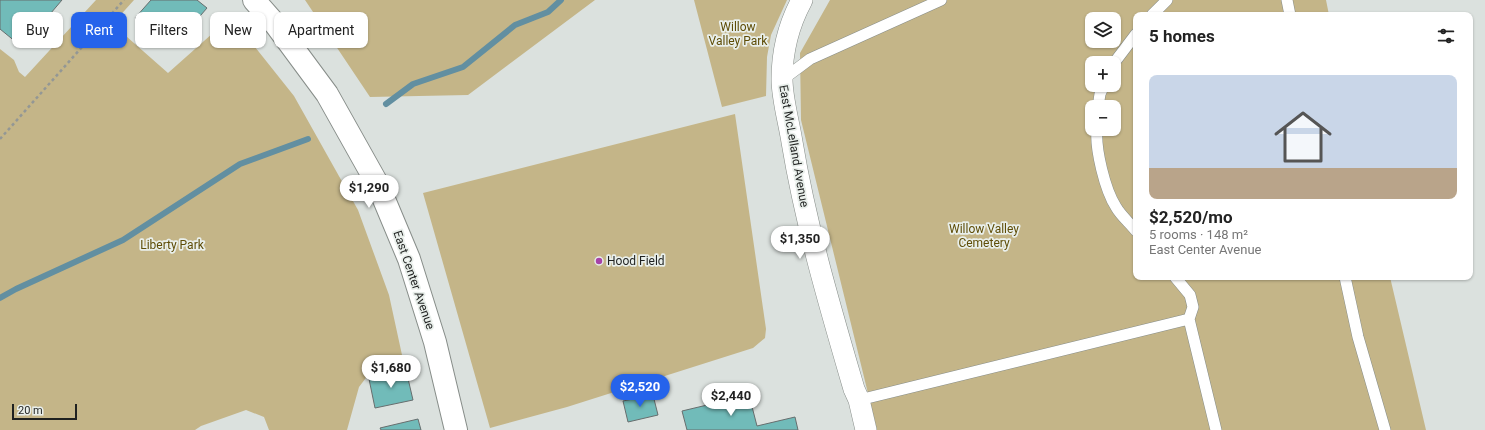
<!DOCTYPE html>
<meta charset="utf-8">
<style>
body{margin:0;font-family:Roboto,sans-serif;background:#f6f6f6;color:#222;height:100vh;display:flex;flex-direction:column;font-size:15px;white-space:nowrap}
*{box-sizing:border-box;margin:0}
p{font-size:13px;color:#767676}
.icon{flex:none;width:22px;height:22px;fill:none;stroke:currentColor;stroke-width:2;stroke-linecap:round;stroke-linejoin:round}
.map{position:relative;flex:1;overflow:hidden}
.panel{position:absolute;left:1133px;top:12px;width:340px;height:268px;display:flex;flex-direction:column;background:#fff;border-radius:8px;box-shadow:0 1px 3px #0004}
.panel>*{flex:none}
.banner{position:absolute;left:12px;top:12px;width:380px;height:36px;display:flex;gap:8px}
.tools{position:absolute;left:1085px;top:12px;display:grid;gap:8px}
.tools a{display:grid;place-items:center;width:36px;height:36px;border-radius:8px;background:#fff;box-shadow:0 1px 3px #0004;font-size:20px}
.scale{position:absolute;left:12px;bottom:10px;width:65px;box-sizing:border-box;padding-left:4px;border:2px solid #1f2120;border-top:0;font-size:11px;line-height:14px;white-space:nowrap;color:#1f2120;-webkit-text-stroke:3px #e9efeb;paint-order:stroke}
.price{position:absolute;translate:-50% -34px;padding:0 9px;border-radius:14px;background:#fff;color:#222;font-size:13px;line-height:26px;filter:drop-shadow(0 1px 2px #0008)}
.price::after{content:'';position:absolute;left:50%;top:24px;width:12px;height:9px;margin-left:-6px;background:inherit;clip-path:polygon(0 0,100% 0,50% 100%)}
.price.current{background:#2563eb;color:#fff}
ul{padding:0;list-style:none}
li{display:grid;align-content:center;gap:8px;height:212px;padding:0 16px}
li span{display:grid;place-items:center;height:124px;border-radius:8px;color:#555}
li>.icon{margin-inline-start:auto}
span .icon{width:72px;height:72px;fill:#fffc;stroke-width:1}
li b{font-size:17px}
h2{display:flex;justify-content:space-between;align-items:center;height:48px;padding:0 16px;font-size:17px}
.tag{padding:0 14px;border-radius:8px;background:#fff;box-shadow:0 1px 3px #0004;font-size:14px;line-height:36px}
.tag.current{background:#2563eb;color:#fff}
.map>svg:first-child{display:block}
</style>
<div class="map">
<svg width="1485" height="430" viewBox="0 0 1485 430">
<rect width="100%" height="100%" fill="#dbe1de"/>
<!-- green -->
<path fill="#c4b588" fill-rule="evenodd" d="M96,0H134L116,20L118,29L168,73L231,17L294,96L358,210L389,295L402,355L378,362L359,387L347,430H269L264,417L246,410L201,426L195,430H0V49L14,60L19,72L25,77Z
M305,0H595L468,95L370,97Z
M694,0H787L771,35L767,57L766,96L722,107Z
M830,0H1326L1329,15H1136V277H1390L1426,430H877L801,120L800,53ZM1092,19H1114V41H1092ZM1092,63H1114V85H1092ZM1092,107H1114V129H1092Z
M735,114L766,329L765,338L753,348L567,407L490,428L423,193Z"/>
<g fill="none" stroke-linecap="round" stroke-linejoin="round">
<!-- stream -->
<path stroke="#628fa1" stroke-width="6" d="M386,104L413,84L463,67L515,25L548,12L561,0
M0,298L16,289L123,240L240,164L308,139"/>
</g>
<!-- building -->
<path fill="#71bbb9" stroke="#676e6e" d="M0,0H62L22,47L0,29Z
M151,0H197L207,8L188,30L181,24L165,43L135,18Z
M406,370L413,400L375,408L369,379Z
M653,395L658,415L628,422L623,401Z
M749,395L757,426L795,417L798,430H687L682,411Z
M418,419L421,430H381L380,428Z"/>
<g fill="none" stroke-linecap="round" stroke-linejoin="round">
<defs>
<path id="lane" d="M1287,0L1290,15
M1152,15L1167,0
M1114,63L1136,34
M782,80L810,59L941,0
M1098,107L1100,94L1104,85
M1097,129C1095,149 1105,190 1116,207C1121,216 1130,223 1136,231
M1175,277L1190,295L1193,307L1189,319L1216,430
M1345,277L1358,337L1385,430
M859,400L1189,319"/>
<path id="street" d="M802,0C789,24 782,51 782,79C782,99 789,122 792,142C806,226 830,307 854,389L859,400L866,430"/>
<path id="secondary" d="M254,0L276,25L327,94L378,185L409,259L435,342L456,430"/>
</defs>
<!-- lane casing -->
<use href="#lane" stroke="#878d89" stroke-width="12"/>
<!-- street casing -->
<use href="#street" stroke="#878d89" stroke-width="22"/>
<!-- secondary casing -->
<use href="#secondary" stroke="#878d89" stroke-width="24"/>
<!-- path -->
<path stroke="#939795" stroke-width="2.5" stroke-dasharray="3 3" stroke-linecap="butt" d="M0,139L124,0"/>
<!-- lane -->
<use href="#lane" stroke="#fff" stroke-width="11"/>
<!-- street -->
<use href="#street" stroke="#fff" stroke-width="21"/>
<!-- secondary -->
<use href="#secondary" stroke="#fff" stroke-width="22"/>
</g>
<!-- markers -->
<circle fill="#a743a8" stroke="#e9efeb" stroke-width="1.5" cx="599" cy="261" r="4"/>
<g text-anchor="middle" dominant-baseline="central" stroke-width="3.5" stroke-linejoin="round" paint-order="stroke">
<!-- park labels -->
<g font-size="12" fill="#5e4c06" stroke="#e9efeb">
<text x="738" y="27">Willow<tspan x="738" dy="14">Valley Park</tspan></text>
<text x="984" y="229">Willow Valley<tspan x="984" dy="14">Cemetery</tspan></text>
<text x="172" y="245">Liberty Park</text>
</g>
<!-- street labels -->
<g font-size="12" fill="#1f2120" stroke="#e9efeb">
<text transform="translate(794 146) rotate(80)">East McLelland Avenue</text>
<text transform="translate(414 280) rotate(71)">East Center Avenue</text>
</g>
<!-- poi labels -->
<g font-size="12" fill="#1f2120" stroke="#e9efeb" text-anchor="start">
<text x="607" y="261">Hood Field</text>
</g>
</g>
</svg>
<div class="tools">
<a><svg class="icon" aria-label="layers" viewBox="0 0 24 24"><path d="M12 4l9 5-9 5-9-5zM3 14l9 5 9-5"/></svg></a>
<a>+</a>
<a>−</a>
</div>
<div class="scale">20 m</div>
<b class="price" style="left:369px;top:209px">$1,290</b>
<b class="price" style="left:800px;top:260px">$1,350</b>
<b class="price" style="left:391px;top:389px">$1,680</b>
<b class="price current" style="left:640px;top:408px">$2,520</b>
<b class="price" style="left:731px;top:417px">$2,440</b>
<div class="banner">
<a class="tag">Buy</a>
<a class="tag current">Rent</a>
<a class="tag">Filters</a>
<a class="tag">New</a>
<a class="tag">Apartment</a>
</div>
<section class="panel">
<h2>5 homes<svg class="icon" aria-label="filters" viewBox="0 0 24 24"><path d="M4 7h16M4 17h16"/><circle cx="9" cy="7" r="2"/><circle cx="15" cy="17" r="2"/></svg></h2>
<ul>
<li><span style="background:linear-gradient(#c9d6e8 75%,#b9a48a 0)"><svg class="icon" aria-label="home" viewBox="0 0 24 24"><path d="M3 11l9-7 9 7M6 9v11h12V9"/></svg></span><div><b>$2,520/mo</b><p>5 rooms · 148 m²</p><p>East Center Avenue</p></div></li>
</ul>
</section>
</div>
